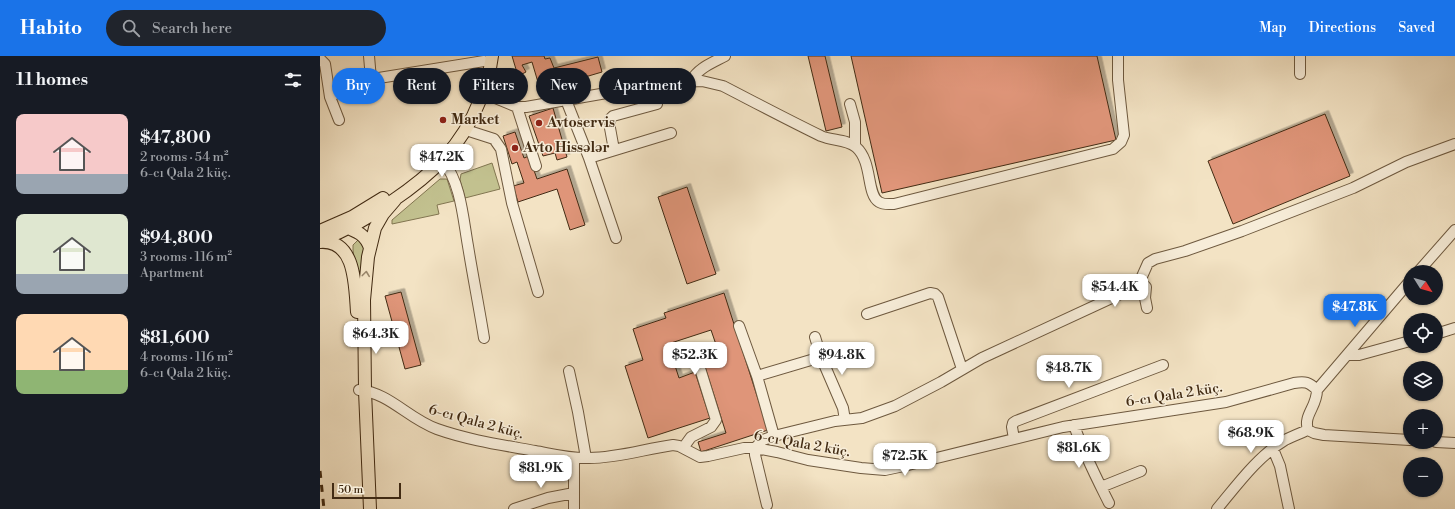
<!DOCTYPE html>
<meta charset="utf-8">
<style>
body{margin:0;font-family:"Libre Bodoni",serif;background:#20242c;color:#f1f3f6;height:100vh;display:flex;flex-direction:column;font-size:15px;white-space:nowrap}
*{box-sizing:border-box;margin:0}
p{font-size:13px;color:#9ea1a6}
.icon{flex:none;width:22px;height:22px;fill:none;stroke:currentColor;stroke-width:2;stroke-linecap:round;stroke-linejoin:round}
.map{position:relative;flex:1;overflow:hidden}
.side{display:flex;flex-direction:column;background:#171b24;width:320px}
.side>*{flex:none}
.guide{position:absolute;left:12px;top:12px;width:380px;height:36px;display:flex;gap:8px}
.needle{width:26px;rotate:127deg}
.buttons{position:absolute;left:1083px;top:209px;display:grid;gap:8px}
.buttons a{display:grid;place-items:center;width:40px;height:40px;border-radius:50%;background:#171b24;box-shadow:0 1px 3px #0004;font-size:20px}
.scale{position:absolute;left:12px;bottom:10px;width:69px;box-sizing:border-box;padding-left:4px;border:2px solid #422b13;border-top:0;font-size:11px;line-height:14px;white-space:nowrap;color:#422b13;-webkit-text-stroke:3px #f7edd9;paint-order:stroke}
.price{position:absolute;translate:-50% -34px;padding:0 9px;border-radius:8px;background:#fff;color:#222;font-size:13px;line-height:26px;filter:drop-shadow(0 1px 2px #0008)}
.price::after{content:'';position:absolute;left:50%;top:24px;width:12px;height:9px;margin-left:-6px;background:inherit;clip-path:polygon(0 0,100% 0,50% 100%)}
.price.active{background:#1a73e8;color:#fff}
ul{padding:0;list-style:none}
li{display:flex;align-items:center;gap:12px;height:100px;padding:0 16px}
li span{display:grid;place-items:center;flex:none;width:112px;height:80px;border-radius:8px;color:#555}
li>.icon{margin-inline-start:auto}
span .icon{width:48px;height:48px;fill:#fffc;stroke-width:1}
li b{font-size:17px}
h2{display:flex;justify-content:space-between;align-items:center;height:48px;padding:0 16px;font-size:17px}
.chip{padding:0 14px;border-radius:18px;background:#171b24;box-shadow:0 1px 3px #0004;font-size:14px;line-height:36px}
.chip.active{background:#1a73e8;color:#fff}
header{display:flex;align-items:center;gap:24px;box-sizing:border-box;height:56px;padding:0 20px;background:#1a73e8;color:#fff}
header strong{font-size:19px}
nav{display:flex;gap:22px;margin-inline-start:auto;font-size:14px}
.search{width:280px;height:36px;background:#20242c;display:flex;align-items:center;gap:10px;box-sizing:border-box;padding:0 14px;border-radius:22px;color:#9ea1a6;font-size:15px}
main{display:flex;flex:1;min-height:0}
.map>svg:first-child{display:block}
</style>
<header>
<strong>Habito</strong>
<div class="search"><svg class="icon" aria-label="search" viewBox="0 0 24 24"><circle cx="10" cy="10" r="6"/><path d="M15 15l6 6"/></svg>Search here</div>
<nav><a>Map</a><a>Directions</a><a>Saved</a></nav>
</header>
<main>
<section class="side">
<h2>11 homes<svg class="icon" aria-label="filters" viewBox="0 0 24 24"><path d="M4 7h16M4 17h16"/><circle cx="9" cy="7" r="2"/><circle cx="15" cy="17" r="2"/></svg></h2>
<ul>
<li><span style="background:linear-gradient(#f6c9c9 75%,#9aa5b1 0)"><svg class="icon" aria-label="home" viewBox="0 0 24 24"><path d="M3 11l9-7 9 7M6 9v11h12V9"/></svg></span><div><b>$47,800</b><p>2 rooms · 54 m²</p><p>6-cı Qala 2 küç.</p></div></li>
<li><span style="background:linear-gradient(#dfe7d0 75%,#9aa5b1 0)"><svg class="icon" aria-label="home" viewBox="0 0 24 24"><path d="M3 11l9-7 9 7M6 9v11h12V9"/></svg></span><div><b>$94,800</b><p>3 rooms · 116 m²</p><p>Apartment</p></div></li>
<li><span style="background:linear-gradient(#ffd9b3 70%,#8fb573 0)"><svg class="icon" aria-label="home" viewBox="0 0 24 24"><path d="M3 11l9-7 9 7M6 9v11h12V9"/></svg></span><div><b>$81,600</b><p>4 rooms · 116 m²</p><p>6-cı Qala 2 küç.</p></div></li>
</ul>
</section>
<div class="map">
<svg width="1135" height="453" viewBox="0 0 1135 453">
<defs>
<filter id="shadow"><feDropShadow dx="3.5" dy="-3.5" stdDeviation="0" flood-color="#0004"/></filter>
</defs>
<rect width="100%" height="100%" fill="#f3e3c4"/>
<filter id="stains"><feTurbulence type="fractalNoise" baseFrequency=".005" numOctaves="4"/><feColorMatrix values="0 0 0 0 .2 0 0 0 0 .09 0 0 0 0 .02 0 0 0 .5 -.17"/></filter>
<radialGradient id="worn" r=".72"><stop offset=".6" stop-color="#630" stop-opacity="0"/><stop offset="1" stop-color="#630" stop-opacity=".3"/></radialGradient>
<!-- green -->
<path fill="#c2c18f" stroke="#827651" d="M172,107L180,133L145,142L140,124L141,118Z
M120,123H127L134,145L117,149L119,158L72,168V164Z
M38,184H41L45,188L40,244L33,194V189Z"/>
<!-- building -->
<path fill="#df9579" stroke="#422b13" filter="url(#shadow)" d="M192,0H224L225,3L230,2L234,12L278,1L282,16L238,29L234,17L230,19L233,29L220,33L212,6L202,9L206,16L198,20Z
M488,0H505L522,71L506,75Z
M531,0H777L796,84L562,137Z
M233,52L247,101L237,104L235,97L223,100L209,60Z
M1005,58L1030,120L913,168L888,105Z
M195,76L204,102L209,100L217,123L247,113L265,169L250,174L237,133L198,146L193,130L204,127L197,106L192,108L183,80Z
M367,131L396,218L367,228L338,141Z
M81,236L101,309L85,313L65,240Z
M404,237L448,374L381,396L378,386L406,377L385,311L402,306L391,274L348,288L359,322L375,316L390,362L328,382L305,310L323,304L313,273L346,262L344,257Z"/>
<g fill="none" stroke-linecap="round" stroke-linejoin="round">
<defs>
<path id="minor" d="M49,0L51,23
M980,0V18
M0,3L5,8L10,41L19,64
M106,15L107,36
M371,25C378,12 392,7 405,0
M163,37L197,51H206L344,27L382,25L403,30C436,47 468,64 501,80C513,85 526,83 536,91C553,106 546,138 559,146C564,149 569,148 574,148L793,93L801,86L804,79L798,24V0
M10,41L34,26L164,5
M246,44L269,102L351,77
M530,48L535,66V90
M197,51L216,110
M146,74L174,83L181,93L192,147L218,236
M294,94L290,72V63L293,60L337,48
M269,102L296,182
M123,105C141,127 143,162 148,190C153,221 159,251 164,282
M1098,216L1135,174
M820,225L826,231L825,242L827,252
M547,258L610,237L615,238L618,241L642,313
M419,270L437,320L454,380
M1116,278L1135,272
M495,281L501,301L523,352L525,364
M1027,299H1039L1090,285
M249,315L258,356L266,402
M437,320L501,301
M39,334C70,337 87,362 117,373C148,384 182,389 215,395C232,398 251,403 269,402C299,402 324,393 353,389L359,390L380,401L388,400L424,392H435L457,396L488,404L541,412L565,414L584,410L743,371L906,346L974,327C985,325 989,326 997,334C997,351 983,359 988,374L994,377L1004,379L1090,384
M997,334L1090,225
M754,369C763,396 776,421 789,447
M694,383L692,371L693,367L696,365L843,309
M1116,386L1135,387
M363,392L371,381L391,371L396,364L374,293
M953,393L960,410L969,453
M254,402V453
M781,431L821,415
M447,449L435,399V392L443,384L454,380L515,365L542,362L575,350L621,326L662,302L811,233L820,225L828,207L835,203L865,195L922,175L1033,132L1086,106L1135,88
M194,453L228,442L254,437
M897,453C917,429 938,400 965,384C973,380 981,377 988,374"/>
<path id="major" d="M25,171C37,175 46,179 50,192
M0,175L32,161L63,142
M1,184C27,174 49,162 71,146C111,119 142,91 160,44C166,30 170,15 172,0
M0,186C36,183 35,230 37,256
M50,453L45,335L44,244L48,201L55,172L63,158L75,144"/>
</defs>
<!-- minor casing -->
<use href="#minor" stroke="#6e593f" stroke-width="12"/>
<!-- major casing -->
<use href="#major" stroke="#422b13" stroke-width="14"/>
<!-- minor -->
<use href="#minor" stroke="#f7edd9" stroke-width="10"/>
<!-- major -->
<use href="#major" stroke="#f3e3c4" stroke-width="12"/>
<!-- rail -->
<path stroke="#422b13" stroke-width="3" stroke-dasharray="7 7" stroke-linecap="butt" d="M0,415L4,453"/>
</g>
<!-- one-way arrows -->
<defs><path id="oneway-chevron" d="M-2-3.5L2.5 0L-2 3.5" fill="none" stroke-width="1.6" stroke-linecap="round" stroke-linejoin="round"/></defs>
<use stroke="#9a876c" href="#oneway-chevron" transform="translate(46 218) rotate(-83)"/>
<!-- markers -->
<g fill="#8f2418" stroke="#f7edd9" stroke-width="1.5">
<circle cx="123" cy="64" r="4"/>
<circle cx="219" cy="67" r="4"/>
<circle cx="195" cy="92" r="4"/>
</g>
<g text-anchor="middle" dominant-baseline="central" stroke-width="3" stroke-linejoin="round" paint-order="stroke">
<!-- poi labels -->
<g font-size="14" font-weight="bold" fill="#422b13" stroke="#f7edd9" text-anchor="start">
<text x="131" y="64">Market</text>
<text x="227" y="67">Avtoservis</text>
<text x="203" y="92">Avto Hissələr</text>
</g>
<!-- street labels -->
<g font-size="14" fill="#422b13" stroke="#f7edd9">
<text transform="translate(854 339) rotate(-9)">6-cı Qala 2 küç.</text>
<text transform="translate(156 366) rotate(15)">6-cı Qala 2 küç.</text>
<text transform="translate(482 388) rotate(10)">6-cı Qala 2 küç.</text>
</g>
</g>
<rect width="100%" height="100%" filter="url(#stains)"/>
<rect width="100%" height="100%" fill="url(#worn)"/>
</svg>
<div class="buttons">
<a><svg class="needle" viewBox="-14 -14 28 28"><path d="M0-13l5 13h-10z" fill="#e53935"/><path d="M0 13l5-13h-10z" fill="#9ea1a6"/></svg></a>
<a><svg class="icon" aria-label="locate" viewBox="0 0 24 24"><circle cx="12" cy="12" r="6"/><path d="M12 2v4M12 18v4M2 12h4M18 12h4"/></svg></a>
<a><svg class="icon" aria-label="layers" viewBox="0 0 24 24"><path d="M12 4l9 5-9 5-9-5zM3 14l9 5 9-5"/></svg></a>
<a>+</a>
<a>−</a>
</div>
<div class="scale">50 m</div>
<b class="price" style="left:122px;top:122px">$47.2K</b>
<b class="price" style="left:795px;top:252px">$54.4K</b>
<b class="price active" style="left:1035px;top:272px">$47.8K</b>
<b class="price" style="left:56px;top:299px">$64.3K</b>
<b class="price" style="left:375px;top:320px">$52.3K</b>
<b class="price" style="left:522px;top:320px">$94.8K</b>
<b class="price" style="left:749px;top:333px">$48.7K</b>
<b class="price" style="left:931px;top:398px">$68.9K</b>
<b class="price" style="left:759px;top:413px">$81.6K</b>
<b class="price" style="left:585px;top:421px">$72.5K</b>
<b class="price" style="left:221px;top:433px">$81.9K</b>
<div class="guide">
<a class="chip active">Buy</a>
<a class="chip">Rent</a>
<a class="chip">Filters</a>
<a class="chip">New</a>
<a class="chip">Apartment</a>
</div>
</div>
</main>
